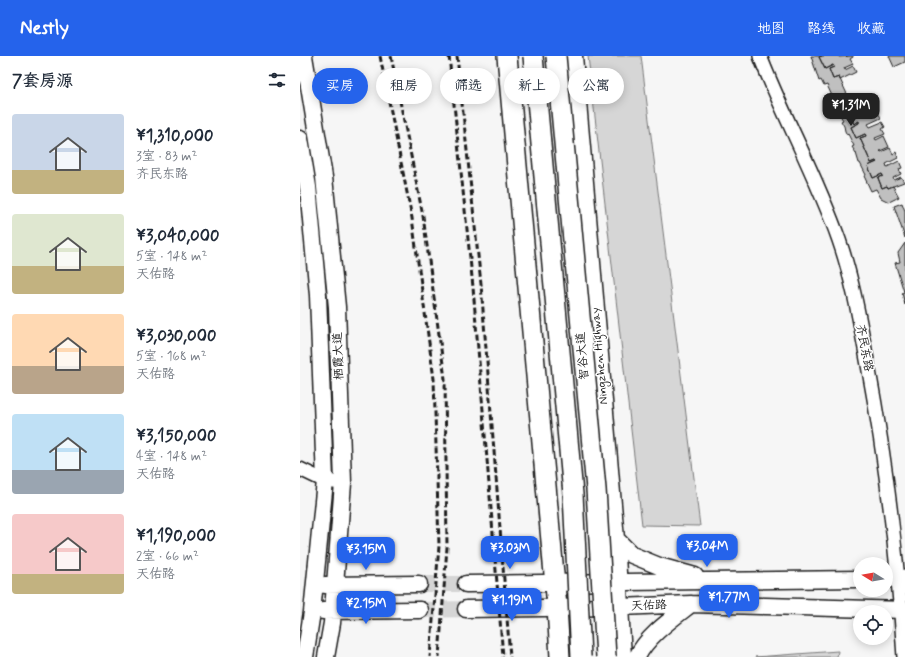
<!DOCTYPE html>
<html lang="zh">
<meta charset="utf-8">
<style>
body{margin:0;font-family:Mynerve,"LXGW WenKai TC",sans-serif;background:#f2f2f3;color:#1f2937;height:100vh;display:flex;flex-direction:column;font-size:15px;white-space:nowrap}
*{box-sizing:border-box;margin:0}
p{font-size:13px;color:#747a83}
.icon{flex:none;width:22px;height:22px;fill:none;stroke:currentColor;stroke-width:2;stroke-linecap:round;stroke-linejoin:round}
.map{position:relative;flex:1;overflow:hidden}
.panel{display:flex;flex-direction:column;background:#fff;width:300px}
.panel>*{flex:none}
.guide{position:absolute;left:12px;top:12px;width:380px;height:36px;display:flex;gap:8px}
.needle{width:26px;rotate:281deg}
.buttons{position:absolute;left:553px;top:501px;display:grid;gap:8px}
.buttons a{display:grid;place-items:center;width:40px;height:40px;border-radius:50%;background:#fff;box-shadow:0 2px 10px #0003;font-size:20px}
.price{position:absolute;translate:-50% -34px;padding:0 9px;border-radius:8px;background:#2563eb;color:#fff;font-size:13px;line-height:26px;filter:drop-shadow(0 1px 2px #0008)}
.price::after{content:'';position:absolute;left:50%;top:24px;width:12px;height:9px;margin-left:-6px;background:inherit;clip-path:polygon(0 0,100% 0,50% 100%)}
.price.current{background:#222;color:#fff}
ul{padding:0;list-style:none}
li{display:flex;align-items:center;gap:12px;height:100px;padding:0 12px}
li span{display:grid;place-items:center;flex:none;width:112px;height:80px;border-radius:4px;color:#555}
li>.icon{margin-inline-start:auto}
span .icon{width:48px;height:48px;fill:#fffc;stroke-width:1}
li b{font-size:17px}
h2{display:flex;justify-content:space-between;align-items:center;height:48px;padding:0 12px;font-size:17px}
.pill{padding:0 14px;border-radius:18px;background:#fff;box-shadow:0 2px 10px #0003;font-size:14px;line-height:36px}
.pill.current{background:#2563eb;color:#fff}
header{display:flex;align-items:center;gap:24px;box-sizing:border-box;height:56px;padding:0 20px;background:#2563eb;color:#fff}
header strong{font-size:19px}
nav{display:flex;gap:22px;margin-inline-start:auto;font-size:14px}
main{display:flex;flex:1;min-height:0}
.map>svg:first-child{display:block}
</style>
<header>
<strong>Nestly</strong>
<nav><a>地图</a><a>路线</a><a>收藏</a></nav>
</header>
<main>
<section class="panel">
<h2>7套房源<svg class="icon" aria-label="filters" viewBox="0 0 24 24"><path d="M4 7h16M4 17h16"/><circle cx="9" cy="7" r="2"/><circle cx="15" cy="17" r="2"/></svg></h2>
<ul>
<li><span style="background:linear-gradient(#c9d6e8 70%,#c2b280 0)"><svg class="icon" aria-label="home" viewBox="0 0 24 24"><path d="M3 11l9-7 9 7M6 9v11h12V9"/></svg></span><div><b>¥1,310,000</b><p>3室 · 83 m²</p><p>齐民东路</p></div></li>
<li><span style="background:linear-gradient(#dfe7d0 65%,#c2b280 0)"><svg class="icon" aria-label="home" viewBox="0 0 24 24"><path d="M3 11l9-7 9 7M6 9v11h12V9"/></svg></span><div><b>¥3,040,000</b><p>5室 · 148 m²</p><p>天佑路</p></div></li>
<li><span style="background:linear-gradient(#ffd9b3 65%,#b9a48a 0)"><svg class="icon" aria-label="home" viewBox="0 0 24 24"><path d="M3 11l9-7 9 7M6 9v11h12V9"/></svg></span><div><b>¥3,030,000</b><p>5室 · 168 m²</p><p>天佑路</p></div></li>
<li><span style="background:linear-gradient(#bfe0f5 70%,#9aa5b1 0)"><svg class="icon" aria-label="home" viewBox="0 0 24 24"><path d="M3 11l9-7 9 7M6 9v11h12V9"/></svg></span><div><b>¥3,150,000</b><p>4室 · 148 m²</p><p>天佑路</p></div></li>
<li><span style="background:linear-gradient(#f6c9c9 75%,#c2b280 0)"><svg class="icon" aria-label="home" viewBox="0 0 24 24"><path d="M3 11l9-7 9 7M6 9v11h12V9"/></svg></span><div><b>¥1,190,000</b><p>2室 · 66 m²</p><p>天佑路</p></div></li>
</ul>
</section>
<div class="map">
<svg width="605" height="601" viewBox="0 0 605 601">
<rect width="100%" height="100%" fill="#f6f6f6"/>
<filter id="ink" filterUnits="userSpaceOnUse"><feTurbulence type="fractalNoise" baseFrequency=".025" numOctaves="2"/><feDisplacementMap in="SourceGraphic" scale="8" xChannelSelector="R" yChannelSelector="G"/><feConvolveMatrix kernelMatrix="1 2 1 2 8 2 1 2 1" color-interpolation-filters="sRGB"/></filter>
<g filter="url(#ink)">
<!-- green -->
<path fill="#d6d6d6" stroke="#797979" d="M288,0H341L400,470L342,469Z
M538,595L537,601H455Z"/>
<!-- building -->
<path fill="#c0c0c0" stroke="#1c1c1c" d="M511,0H522L519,1L525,13L533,9L534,11L529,13L533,23L539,21L555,55L549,57L554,68L559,65V67L551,71L556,82L565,78L566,80L560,82L571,107L576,105L577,106L568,110L573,122L582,118L583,120L578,122L582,132L587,130L588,132L593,130L599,141L589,146L581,142L576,133L571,135L564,120L566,119L560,107H559L556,97L552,91L554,90L548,78L547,79L545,75L544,70L541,65L543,64L540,59L539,60L538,56L534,49L532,42H533L527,29L524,30L521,24L519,25Z
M522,0H538L539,1L553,0V1L550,3L553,8L544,12L545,14L553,10L556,16L540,24L539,21L533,23L529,13L534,11L533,9L525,13L519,1Z
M589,0H605V6L594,11Z
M569,45L572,51L563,55L564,56L573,52L575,58L578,56L581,62L568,68L570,71L582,66L585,71L582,73L585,78L575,82L576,84L584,80L589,91L580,95L581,96L590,92L593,98L596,96L598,102L586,108L587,111L599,105L602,112L599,113L601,118L593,122L594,124L601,121L604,126L588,132L587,130L582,132L578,122L583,120L582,118L573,122L568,110L577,106L576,105L571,107L560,82L566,80L565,78L556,82L551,71L559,67V65L554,68L549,57L555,55L554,53Z
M602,147L605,155V182L594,150Z
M605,187V249L602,237L604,236L595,207L600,206L598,197Z"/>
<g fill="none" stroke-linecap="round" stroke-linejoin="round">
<!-- major-tunnel -->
<path stroke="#d5d5d5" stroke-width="16" stroke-dasharray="16 8" stroke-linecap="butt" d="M119,528H166
M120,554L166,553"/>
<defs>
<path id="minor" d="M460,0C484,62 517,121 539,184C553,224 560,267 568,309C586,406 598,503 604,601
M0,413L25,425L43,427"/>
<path id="major" d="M4,0L24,121L37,251L43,427L32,567L26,601
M274,0L316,483L323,601
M0,83L8,131L18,239L25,425L12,556L5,601
M316,483L332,499L359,510L395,520
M586,523L605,522
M166,528L560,523
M25,529L119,528
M166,553L321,551L391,548L605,554
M23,555L120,554
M337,601C347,580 373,562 391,548"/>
<path id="highway" d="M207,0L257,551L260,601"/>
</defs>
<!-- minor casing -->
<use href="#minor" stroke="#1c1c1c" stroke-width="16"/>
<!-- major casing -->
<use href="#major" stroke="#1c1c1c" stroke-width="19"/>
<!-- highway casing -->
<use href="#highway" stroke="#1c1c1c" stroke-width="22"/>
<!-- minor -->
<use href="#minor" stroke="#fff" stroke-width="13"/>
<!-- major -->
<use href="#major" stroke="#fff" stroke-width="16"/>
<!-- highway -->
<use href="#highway" stroke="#fff" stroke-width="19"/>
<!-- rail -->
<path stroke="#1c1c1c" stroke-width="3" stroke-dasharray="6 3" stroke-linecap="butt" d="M80,0L112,162L134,323L139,490L130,601
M91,0L123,160L145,323L147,491L139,601
M149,0L173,231L203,601
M157,0L181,228L210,601"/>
<defs>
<path id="highway-bridge" d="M233,0L273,438L281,601
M256,0L296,433L306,601"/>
</defs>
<!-- highway-bridge casing -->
<use href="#highway-bridge" stroke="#1c1c1c" stroke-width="22" stroke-linecap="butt"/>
<!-- highway-bridge -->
<use href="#highway-bridge" stroke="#fff" stroke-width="19"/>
</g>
</g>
<g text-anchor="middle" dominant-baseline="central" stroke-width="3" stroke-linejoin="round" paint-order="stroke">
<!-- street labels -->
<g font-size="12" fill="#1c1c1c" stroke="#fff">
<text transform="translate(564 292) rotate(79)">齐民东路</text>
<text transform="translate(39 300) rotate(-92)">栖霞大道</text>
<text transform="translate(283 300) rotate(-95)">智谷大道</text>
<text transform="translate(300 300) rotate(-95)">Ningzhen Highway</text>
<text transform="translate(349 550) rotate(-2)">天佑路</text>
</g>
</g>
</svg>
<div class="buttons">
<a><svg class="needle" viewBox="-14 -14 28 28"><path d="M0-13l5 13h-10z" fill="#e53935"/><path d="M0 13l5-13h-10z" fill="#747a83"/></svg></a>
<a><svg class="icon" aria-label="locate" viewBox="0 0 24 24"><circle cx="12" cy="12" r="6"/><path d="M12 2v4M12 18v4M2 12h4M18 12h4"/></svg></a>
</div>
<b class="price current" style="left:551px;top:71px">¥1.31M</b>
<b class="price" style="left:407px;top:512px">¥3.04M</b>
<b class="price" style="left:210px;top:514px">¥3.03M</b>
<b class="price" style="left:66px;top:515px">¥3.15M</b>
<b class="price" style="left:429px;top:563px">¥1.77M</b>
<b class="price" style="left:212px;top:566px">¥1.19M</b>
<b class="price" style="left:66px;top:569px">¥2.15M</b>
<div class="guide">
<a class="pill current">买房</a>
<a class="pill">租房</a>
<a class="pill">筛选</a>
<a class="pill">新上</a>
<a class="pill">公寓</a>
</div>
</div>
</main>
